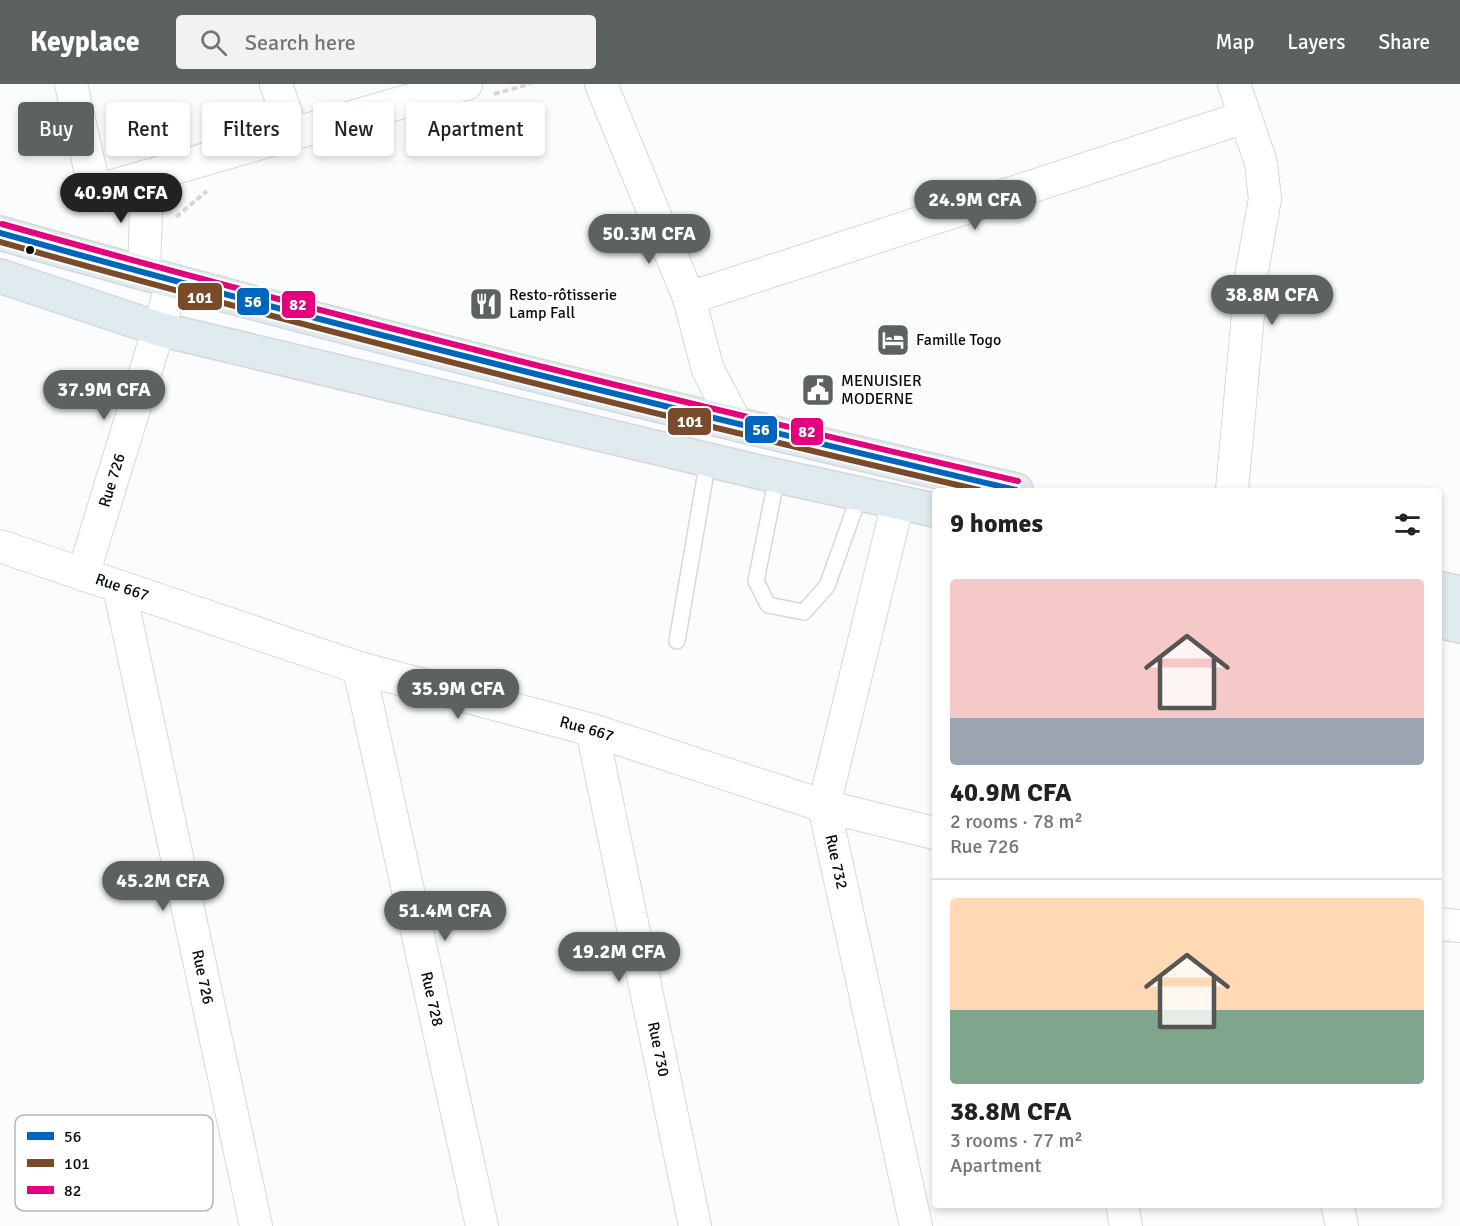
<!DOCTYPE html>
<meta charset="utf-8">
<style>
body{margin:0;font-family:Signika,sans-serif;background:#f2f2f2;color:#222;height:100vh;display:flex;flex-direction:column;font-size:22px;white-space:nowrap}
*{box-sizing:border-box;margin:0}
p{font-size:20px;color:#767676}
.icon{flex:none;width:33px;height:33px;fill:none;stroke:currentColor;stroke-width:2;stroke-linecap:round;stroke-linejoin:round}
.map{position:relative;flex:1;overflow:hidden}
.drawer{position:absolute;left:932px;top:404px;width:510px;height:720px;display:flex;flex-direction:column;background:#fff;border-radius:6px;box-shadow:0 3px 9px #0003}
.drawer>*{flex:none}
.guide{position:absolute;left:18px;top:18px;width:570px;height:54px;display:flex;gap:12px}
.price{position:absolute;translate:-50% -51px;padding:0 14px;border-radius:21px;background:#5c6162;color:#fff;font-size:20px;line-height:39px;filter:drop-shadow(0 2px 3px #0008)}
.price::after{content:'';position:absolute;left:50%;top:36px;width:18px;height:14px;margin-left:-9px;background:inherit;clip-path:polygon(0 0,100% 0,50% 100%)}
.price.current{background:#222;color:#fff}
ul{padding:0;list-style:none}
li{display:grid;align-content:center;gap:12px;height:318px;padding:0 18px}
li+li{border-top:2px solid #e0e0e0}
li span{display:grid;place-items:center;height:186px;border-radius:6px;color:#555}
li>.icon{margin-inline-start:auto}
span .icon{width:108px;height:108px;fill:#fffc;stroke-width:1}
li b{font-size:26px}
h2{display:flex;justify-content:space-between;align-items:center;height:72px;padding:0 18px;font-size:26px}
.pill{padding:0 21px;border-radius:6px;background:#fff;box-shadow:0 3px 9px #0003;font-size:21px;line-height:54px}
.pill.current{background:#5c6162;color:#fff}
header{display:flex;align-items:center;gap:36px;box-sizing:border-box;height:84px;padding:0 30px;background:#5c6162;color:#fff}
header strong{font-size:28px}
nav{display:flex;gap:33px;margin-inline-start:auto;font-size:21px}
.search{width:420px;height:54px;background:#f2f2f2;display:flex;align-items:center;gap:15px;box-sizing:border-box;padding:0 21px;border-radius:6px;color:#767676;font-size:22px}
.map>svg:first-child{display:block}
</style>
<header>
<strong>Keyplace</strong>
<div class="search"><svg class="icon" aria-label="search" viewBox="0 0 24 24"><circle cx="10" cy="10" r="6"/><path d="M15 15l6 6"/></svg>Search here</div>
<nav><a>Map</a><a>Layers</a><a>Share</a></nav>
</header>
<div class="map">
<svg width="1460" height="1142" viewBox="0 0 1460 1142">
<rect width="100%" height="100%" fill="#fafcfd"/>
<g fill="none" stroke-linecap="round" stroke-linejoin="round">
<defs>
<path id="lane" d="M777,392L756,497L768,521L804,528L827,502L860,410
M677,557L708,376"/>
<g id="street">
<path d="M71,0L95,107L466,0"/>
<path d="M276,0L293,50"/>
<path d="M601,0L689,214L708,286L737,341"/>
<path d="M144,190L147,92"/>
<path d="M689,214L1245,33"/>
<path d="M1232,406L1252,187L1265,115L1261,79L1234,0"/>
<path id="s1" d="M898,418L824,722L916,1142"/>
<path id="s2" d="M0,462L359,584L592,646L824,722L934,749"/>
<path id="s3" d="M83,491L173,198"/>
<path id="s4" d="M119,503L256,1142"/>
<path id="s5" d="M359,584L482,1142"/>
<path id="s6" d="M592,646L695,1142"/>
<path d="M1438,840L1460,842"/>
<path d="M1122,1120L1126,1142"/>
<path d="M1337,1120L1342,1142"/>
</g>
<path id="primary" d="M0,149C336,245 676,327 1016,406
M0,192L159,245L759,388L934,426
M1438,504L1460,509
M1438,537L1460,542"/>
</defs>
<!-- lane casing -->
<use href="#lane" stroke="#d5d9db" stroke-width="18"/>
<!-- street casing -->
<use href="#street" stroke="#d5d9db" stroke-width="34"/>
<!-- primary casing -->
<use href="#primary" stroke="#d6d7d8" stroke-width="36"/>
<!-- path -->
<path stroke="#d8d8d8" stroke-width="4" stroke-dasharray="6 3" stroke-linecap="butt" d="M494,10L530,0
M176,133L207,107"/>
<!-- lane -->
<use href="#lane" stroke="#feffff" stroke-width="15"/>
<!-- street -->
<use href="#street" stroke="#feffff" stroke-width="32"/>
<!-- primary -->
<use href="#primary" stroke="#dfebee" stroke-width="33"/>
<defs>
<path id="bus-1" d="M0,149C337,243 676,326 1016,406"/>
<path id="bus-2" d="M0,158C324,249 651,330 979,406"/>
<path id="bus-3" d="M2,140C339,235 678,318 1018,397"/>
</defs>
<!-- bus-1 casing -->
<use href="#bus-1" stroke="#fff" stroke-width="10"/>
<!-- bus-2 casing -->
<use href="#bus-2" stroke="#fff" stroke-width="10"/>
<!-- bus-3 casing -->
<use href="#bus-3" stroke="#fff" stroke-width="10"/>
<!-- bus-1 -->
<use href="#bus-1" stroke="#0065bd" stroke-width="6"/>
<!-- bus-2 -->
<use href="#bus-2" stroke="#7a4b2a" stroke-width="6"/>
<!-- bus-3 -->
<use href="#bus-3" stroke="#e5007d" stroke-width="6"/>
</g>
<!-- icons -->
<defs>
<symbol id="restaurant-square" viewBox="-11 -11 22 22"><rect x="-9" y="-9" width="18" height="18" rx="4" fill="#5c6162" stroke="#fff"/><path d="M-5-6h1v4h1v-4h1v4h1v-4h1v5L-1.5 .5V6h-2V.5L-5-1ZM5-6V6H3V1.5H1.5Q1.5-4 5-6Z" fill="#fff"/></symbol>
<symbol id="hotel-square" viewBox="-11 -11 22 22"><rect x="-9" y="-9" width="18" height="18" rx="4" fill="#5c6162" stroke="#fff"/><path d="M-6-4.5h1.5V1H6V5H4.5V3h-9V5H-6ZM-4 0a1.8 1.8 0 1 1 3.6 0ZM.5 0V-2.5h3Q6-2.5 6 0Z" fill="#fff"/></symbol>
<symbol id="civic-square" viewBox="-11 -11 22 22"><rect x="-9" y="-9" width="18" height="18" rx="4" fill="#5c6162" stroke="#fff"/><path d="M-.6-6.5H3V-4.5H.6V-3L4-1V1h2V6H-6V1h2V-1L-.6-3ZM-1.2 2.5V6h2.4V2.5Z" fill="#fff"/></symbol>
</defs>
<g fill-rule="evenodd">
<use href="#restaurant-square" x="467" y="201" width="38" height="38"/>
<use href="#hotel-square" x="874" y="237" width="38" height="38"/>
<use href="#civic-square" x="799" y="287" width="38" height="38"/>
</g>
<!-- markers -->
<circle fill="#070d0f" stroke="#fff" stroke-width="2" cx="30" cy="166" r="5"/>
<g text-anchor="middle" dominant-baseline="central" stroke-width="6" stroke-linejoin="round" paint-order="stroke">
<!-- poi labels -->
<g font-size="16" fill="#070d0f" stroke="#fff" text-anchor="start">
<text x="509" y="211">Resto-rôtisserie<tspan x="509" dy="18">Lamp Fall</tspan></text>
<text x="916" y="256">Famille Togo</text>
<text x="841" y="297">MENUISIER<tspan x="841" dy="18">MODERNE</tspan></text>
</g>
<!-- street labels -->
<g font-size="16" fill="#070d0f" stroke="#fff">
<text stroke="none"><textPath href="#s3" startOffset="99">Rue 726</textPath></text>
<text stroke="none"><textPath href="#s2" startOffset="129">Rue 667</textPath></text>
<text stroke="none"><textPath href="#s2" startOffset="615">Rue 667</textPath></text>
<text stroke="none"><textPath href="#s1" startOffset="370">Rue 732</textPath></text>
<text stroke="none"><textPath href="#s4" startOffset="399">Rue 726</textPath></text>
<text stroke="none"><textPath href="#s5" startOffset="339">Rue 728</textPath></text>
<text stroke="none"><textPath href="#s6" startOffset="326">Rue 730</textPath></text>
</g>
</g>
<!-- legend -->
<rect x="15" y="1031" width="198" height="96" rx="9" fill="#fff" stroke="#b5b6b7" stroke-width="1.5"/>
<rect x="27" y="1048" width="27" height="8" fill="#0065bd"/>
<rect x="27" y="1075" width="27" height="8" fill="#7a4b2a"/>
<rect x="27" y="1102" width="27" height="8" fill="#e5007d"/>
<g font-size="16" fill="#070d0f">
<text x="64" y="1058">56</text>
<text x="64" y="1085">101</text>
<text x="64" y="1112">82</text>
</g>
<g stroke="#fff" stroke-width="2">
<rect x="177" y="198" width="46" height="29" rx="6" fill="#7a4b2a"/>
<rect x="236" y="203" width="34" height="29" rx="6" fill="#0065bd"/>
<rect x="281" y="206" width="35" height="29" rx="6" fill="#e5007d"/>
<rect x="667" y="323" width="45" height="29" rx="6" fill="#7a4b2a"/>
<rect x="744" y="331" width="34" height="29" rx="6" fill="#0065bd"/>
<rect x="790" y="333" width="34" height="29" rx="6" fill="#e5007d"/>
</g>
<g font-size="16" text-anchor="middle" font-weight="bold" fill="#fff">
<text x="200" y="219">101</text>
<text x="253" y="223">56</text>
<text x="298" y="226">82</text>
<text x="690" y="343">101</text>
<text x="761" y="351">56</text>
<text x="807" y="353">82</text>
</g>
</svg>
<b class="price current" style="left:121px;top:140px">40.9M CFA</b>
<b class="price" style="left:975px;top:147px">24.9M CFA</b>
<b class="price" style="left:649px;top:181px">50.3M CFA</b>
<b class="price" style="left:1272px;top:242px">38.8M CFA</b>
<b class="price" style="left:104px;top:337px">37.9M CFA</b>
<b class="price" style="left:458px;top:636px">35.9M CFA</b>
<b class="price" style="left:163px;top:828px">45.2M CFA</b>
<b class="price" style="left:445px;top:858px">51.4M CFA</b>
<b class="price" style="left:619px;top:899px">19.2M CFA</b>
<div class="guide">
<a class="pill current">Buy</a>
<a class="pill">Rent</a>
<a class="pill">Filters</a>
<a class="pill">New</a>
<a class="pill">Apartment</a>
</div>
<section class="drawer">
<h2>9 homes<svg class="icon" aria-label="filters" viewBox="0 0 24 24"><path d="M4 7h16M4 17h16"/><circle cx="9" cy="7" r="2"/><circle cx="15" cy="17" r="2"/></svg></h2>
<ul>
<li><span style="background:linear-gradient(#f6c9c9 75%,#9aa5b1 0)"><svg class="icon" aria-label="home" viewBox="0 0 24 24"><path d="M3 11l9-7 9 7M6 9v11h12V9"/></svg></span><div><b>40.9M CFA</b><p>2 rooms · 78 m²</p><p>Rue 726</p></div></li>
<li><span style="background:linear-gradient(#ffd9b3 60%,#7fa58c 0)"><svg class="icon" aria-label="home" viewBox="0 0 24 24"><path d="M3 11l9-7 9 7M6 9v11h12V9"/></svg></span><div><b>38.8M CFA</b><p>3 rooms · 77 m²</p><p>Apartment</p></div></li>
</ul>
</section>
</div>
